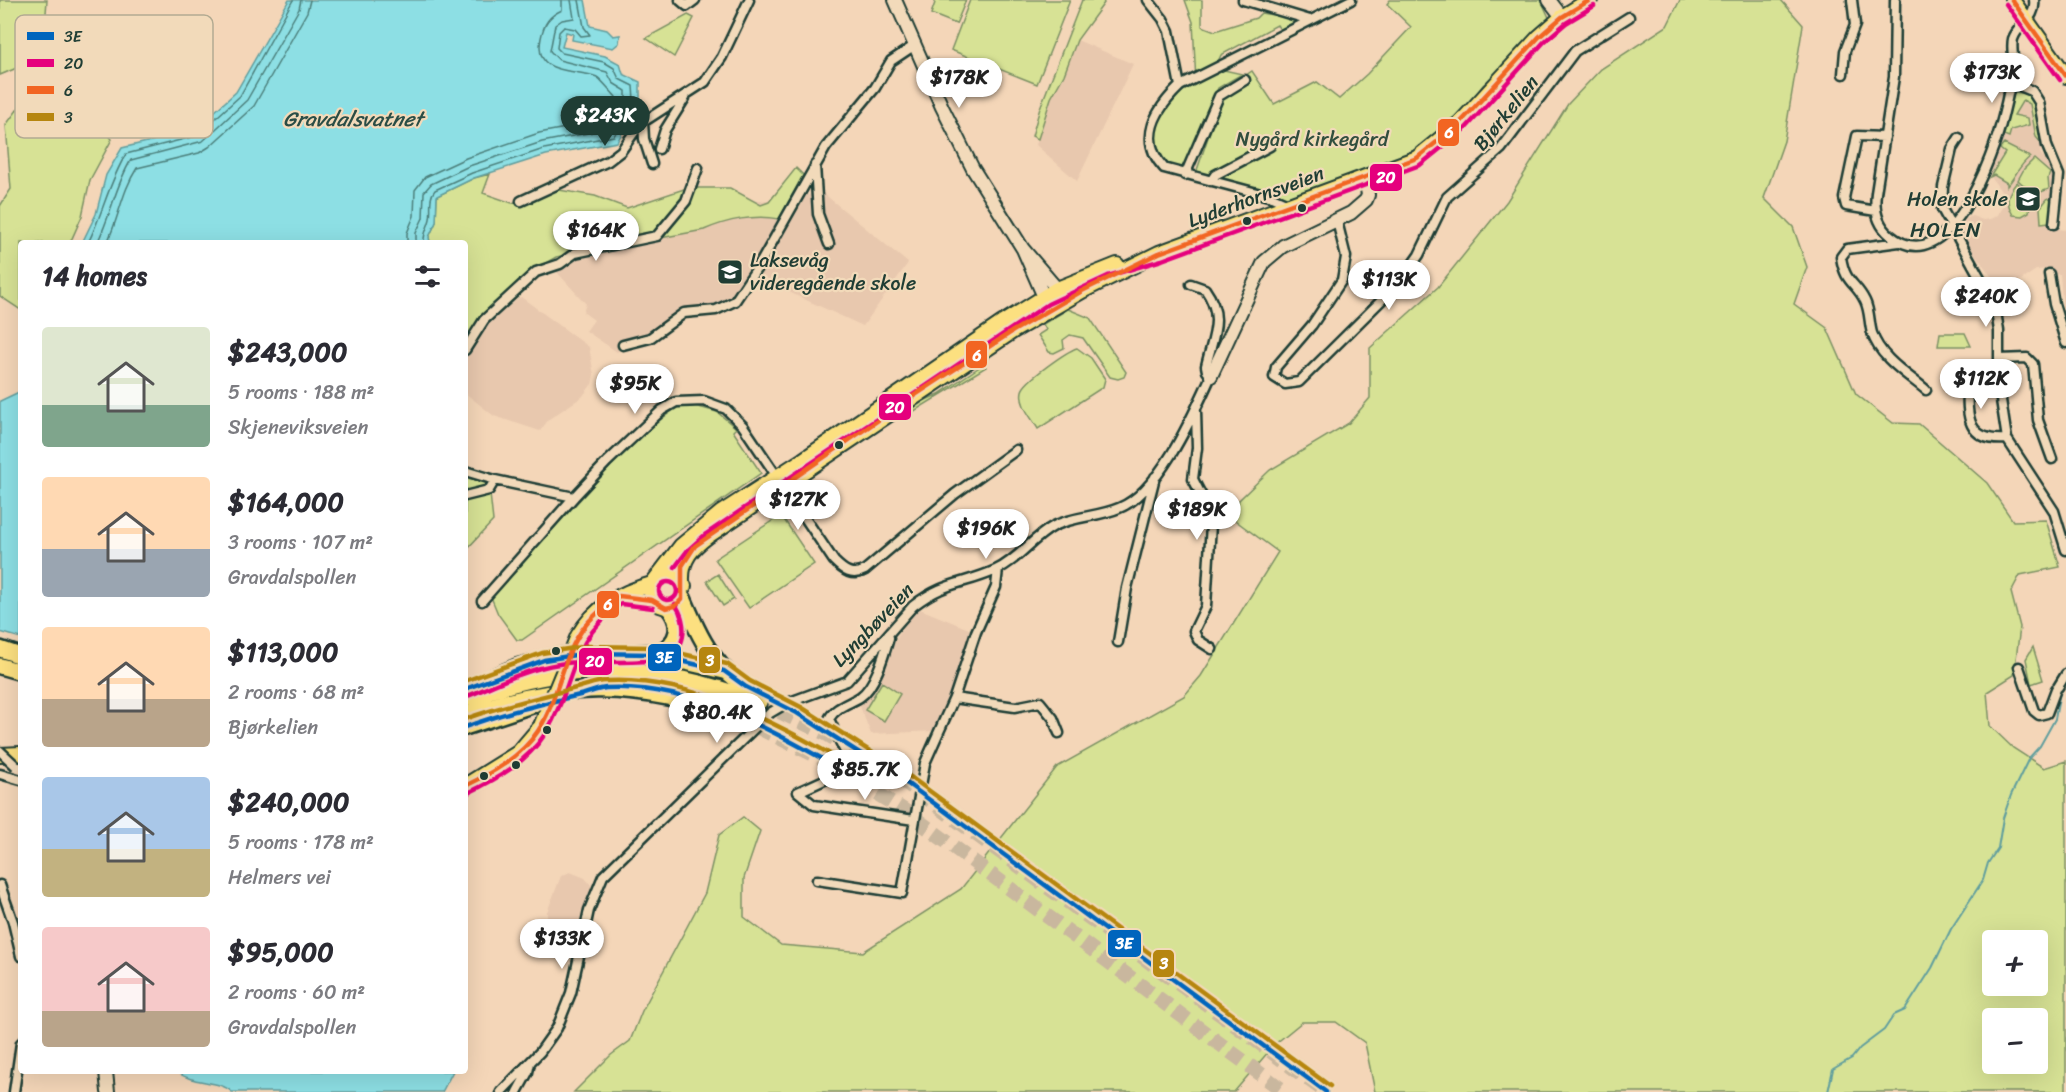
<!DOCTYPE html>
<meta charset="utf-8">
<style>
body{margin:0;font-family:Sriracha,sans-serif;background:#f7f7f7;color:#2b2b33;height:100vh;display:flex;flex-direction:column;font-size:22px;white-space:nowrap}
*{box-sizing:border-box;margin:0}
p{font-size:20px;color:#7c7c81}
.icon{flex:none;width:33px;height:33px;fill:none;stroke:currentColor;stroke-width:2;stroke-linecap:round;stroke-linejoin:round}
.map{position:relative;flex:1;overflow:hidden}
.details{position:absolute;left:18px;top:240px;width:450px;height:834px;display:flex;flex-direction:column;background:#fff;border-radius:6px;box-shadow:0 6px 24px #0002}
.details>*{flex:none}
.buttons{position:absolute;left:1982px;top:930px;display:grid;gap:12px}
.buttons a{display:grid;place-items:center;width:66px;height:66px;border-radius:6px;background:#fff;box-shadow:0 6px 24px #0002;font-size:30px}
.price{position:absolute;translate:-50% -51px;padding:0 14px;border-radius:21px;background:#fff;color:#222;font-size:20px;line-height:39px;filter:drop-shadow(0 2px 3px #0008)}
.price::after{content:'';position:absolute;left:50%;top:36px;width:18px;height:14px;margin-left:-9px;background:inherit;clip-path:polygon(0 0,100% 0,50% 100%)}
.price.on{background:#1f3d34;color:#fff}
ul{padding:0;list-style:none}
li{display:flex;align-items:center;gap:18px;height:150px;padding:0 24px}
li span{display:grid;place-items:center;flex:none;width:168px;height:120px;border-radius:6px;color:#555}
li>.icon{margin-inline-start:auto}
span .icon{width:72px;height:72px;fill:#fffc;stroke-width:1}
li b{font-size:26px}
h2{display:flex;justify-content:space-between;align-items:center;height:72px;padding:0 24px;font-size:26px}
.map>svg:first-child{display:block}
</style>
<div class="map">
<svg width="2066" height="1092" viewBox="0 0 2066 1092">
<rect width="100%" height="100%" fill="#f4d6b8"/>
<filter id="ink" filterUnits="userSpaceOnUse"><feTurbulence type="fractalNoise" baseFrequency=".0167" numOctaves="2"/><feDisplacementMap in="SourceGraphic" scale="12" xChannelSelector="R" yChannelSelector="G"/><feConvolveMatrix kernelMatrix="1 2 1 2 8 2 1 2 1" color-interpolation-filters="sRGB"/></filter>
<g filter="url(#ink)">
<!-- built -->
<path fill="#e8c8ae" d="M1077,40L1133,64L1077,181L1036,145L1051,98L1064,75Z
M2021,90L2037,111H2034L2042,144L2040,153L2055,171L2051,228L2066,230V314L2063,311L2060,274L2047,275L2046,269L2036,270L2003,292L1964,239L1962,233L1966,219L1972,216L1983,220L1990,219L1998,215L2003,204V194L1991,177V171L2014,92L2021,93Z
M823,193L908,263L863,326L793,294L758,273L735,298L691,314L617,352L586,331L594,320L583,312L586,304L556,271L588,243L744,203Z
M521,297L589,347L594,375L592,384L582,397L549,419L540,431L494,416L465,393V358L476,337L488,319Z
M915,607L976,632L935,731L871,734L859,704Z
M570,872L585,878L591,885V892L581,920L558,934L550,931L547,923V912L561,876Z"/>
<!-- green -->
<path fill="#d7e295" stroke="#7b9064" stroke-width="1.5" fill-rule="evenodd" d="M0,0H47L46,13L67,47L0,75Z
M936,0H966L956,24L931,14Z
M970,0H1070L1037,84L951,50Z
M1082,0H1103L1104,3L1077,40L1064,75L1051,98L1038,139L1032,136L1040,108Z
M1185,0H1202V26L1215,31L1256,18L1261,13L1301,20L1281,31L1277,25L1221,55L1215,68L1242,74L1218,88L1190,156L1187,164L1178,169L1160,159C1148,119 1161,103 1196,83L1193,22Z
M1390,0H1541L1552,24L1483,85L1456,120L1410,159L1281,199L1196,173L1224,90L1252,71L1274,104L1317,82L1339,99L1367,74L1411,27L1387,4Z
M1680,0H1781L1803,25L1784,141L1764,198L1793,227L1807,267L1794,304L1827,328L1856,394L1893,423L1919,424L1987,483L2013,521L2046,520L2060,567L2020,575L2011,592L2020,627L2014,675L1987,692L1990,726L2013,748L2044,768L2066,761V1092H1375L1365,1043L1336,1022H1302L1275,1044L1234,1092H574L611,1055L630,1041L642,1011L705,893L719,835L743,817L760,831L744,878V917L781,945L863,952L961,889L1057,767L1184,696L1201,676L1278,552L1232,518L1239,500L1270,470L1349,423L1370,398V348L1438,287L1507,201L1568,104L1601,69L1667,26ZM1992,940H2037V986H1992ZM1992,1018H2037V1064H1992Z
M688,15L694,18L674,57L646,38Z
M79,73L99,123L112,139L90,180L82,216L70,243H21V310L0,296V206L11,189L6,125L20,106L52,78Z
M2021,90L2034,97L2042,144L2036,137L2030,104L2023,100L2014,115L2028,118L2029,125L2011,130L2009,137L2004,135L2014,92L2021,93Z
M2004,144L2030,157C2019,165 2016,176 2007,186V183L1994,175L1990,177L2005,153L2000,149Z
M2034,159L2050,173L2048,178L2049,189L2035,194L2034,199L2029,190L2018,180L2024,169Z
M796,168L803,175L779,219C755,214 727,220 704,230L556,257L528,273L465,342V243H430L429,237L436,222L437,196L474,178L490,174L483,193L512,203L559,190L595,196L627,208L687,188H730L761,205L769,202Z
M2017,182L2031,199L2029,212L2022,216L2013,215C2005,201 2007,194 2017,182Z
M2048,198L2052,201L2050,222L2041,223L2040,208Z
M1068,309L1090,318L1126,372L1124,377L1118,379L1110,377L1083,338L1070,335L1063,340L1064,348L1054,353L1049,352L1038,335L1046,330L1043,324Z
M1940,333H1965L1971,346H1938Z
M1077,348L1091,358L1105,379L1103,387L1038,429C1032,418 1019,405 1022,391C1024,381 1067,351 1077,348Z
M984,364L986,367L911,413L910,407L939,394Z
M695,406L717,412L736,428L733,431L761,473L522,640H517L498,614L491,597L607,470L647,430L676,408Z
M465,469L489,485L493,521L465,551Z
M781,515L814,564L749,608L715,559Z
M718,574L734,599L723,606L707,581Z
M2033,647L2043,680L2031,684L2026,659Z
M882,682L900,694L884,721L865,710Z"/>
<!-- water -->
<path fill="#8ddfe4" stroke="#619e9e" stroke-width="1.5" d="M289,0H585L590,26L607,30L613,36L620,35L619,43L613,48L572,40L573,34L566,32L562,47L605,56L620,64L623,74L640,82V101L617,142L546,155L474,178L437,196L436,222L429,237L430,243H82L96,214L106,175L122,148L193,131L236,92Z
M21,391V638L0,632V401Z
M176,1071H453L442,1092H232C218,1079 192,1085 176,1071Z"/>
<g fill="none" stroke-linecap="round" stroke-linejoin="round">
<!-- shore -->
<path stroke="#4b7e7a" stroke-width="1.5" d="M88,243C103,213 109,182 126,154L196,136L240,96L293,0
M97,243C111,216 115,186 131,160L203,141L247,100L299,9L301,0
M107,243C119,218 122,191 137,168L199,153L209,147L254,106L307,12L310,0
M407,243V233L414,216L415,190L425,177L466,158L539,133L603,121L616,97C613,94 600,78 597,77C575,68 533,77 541,38C544,23 549,16 562,10V0
M416,243V233L423,218L424,192L431,184L469,166L542,142L609,129L626,98V91L613,83L607,72L559,60L550,51L555,25L562,20L574,18L571,0
M424,243C423,233 428,228 430,219C432,209 428,198 435,190L472,173L544,149L614,136L634,100L633,86L619,79L614,68L604,62L562,53L557,48L559,32L564,27L575,29L581,36L590,35L584,27L579,0"/>
<!-- stream -->
<path stroke="#619e9e" stroke-width="2" d="M1828,1092L1833,1069L1852,1058L1860,1048L1884,1030L1894,1015L1905,1010L1932,968L1951,929L1983,880L1988,863L1998,848L2003,818L2011,795L2029,758L2040,746L2055,719L2060,692"/>
<!-- highway-tunnel -->
<path stroke="#c9b79e" stroke-width="15" stroke-dasharray="15 8" stroke-linecap="butt" d="M759,702L827,734L908,784L1326,1092
M737,717L821,758L905,811L1285,1092"/>
<defs>
<path id="street" d="M680,0L687,6L695,0
M1148,0L1163,19L1169,31L1180,86
M1243,0L1310,20
M1895,0L1894,77L1876,193C1874,209 1877,224 1890,235C1948,284 1994,154 2003,116C2007,100 2011,82 2013,66C2014,57 2011,47 2013,39C2018,23 2037,19 2034,0
M1843,74L1845,51L1855,25L1852,0
M2010,82L2032,91L2039,102L2047,146L2059,175L2054,224
M643,122L644,139L652,164
M1959,138L1952,149L1943,187L1942,209L1995,305L1999,331V387L2007,439L2054,511L2066,550
M659,149L665,130L685,98
M815,165L818,214L829,244
M1185,175L1219,96L1245,80
M1211,181L1215,175L1270,146
M521,201L608,161L621,151L640,124L705,82L722,57L749,0
M1290,205L1272,197L1164,168C1137,139 1156,109 1180,86L1351,0
M1876,211L1846,206L1844,198L1857,136L1885,137
M1337,221L1346,257L1342,280L1312,325L1276,367L1274,377L1285,384L1299,382L1399,283L1419,255L1447,197L1501,149L1575,51L1629,17
M1899,242L1847,249L1841,257C1845,284 1856,282 1865,301C1870,311 1869,323 1872,333C1880,358 1907,374 1926,390
M2049,274L2054,304L2066,343
M623,345L650,338L684,313L716,310L735,301L761,262L826,147L875,88L891,61L915,45
M465,350L484,320L536,272L560,264L575,253L657,236L686,201L698,168
M1999,359L2027,358L2033,364L2038,420L2052,459
M1968,375C1968,408 1961,443 2007,439
M1196,411L1197,448L1193,479L1210,512L1211,524L1206,606L1194,631L1198,640L1212,649
M465,471L495,480L574,497L607,462L662,410L676,402L704,401L726,409L743,426L834,561C844,571 852,577 865,570L955,494L1016,450
M465,496L489,490L495,480
M482,601L574,497
M889,638C884,655 875,687 860,697C849,704 835,707 829,719L848,758L846,770L798,792L814,805L914,820
M1118,642L1127,588L1155,477
M2019,667L2034,711L2039,715L2047,713L2056,689
M2058,687L2066,674
M954,698L1015,707L1040,702L1053,718L1059,733
M0,774L21,780
M817,880L902,893L925,763L954,698L976,632L996,587L998,569
M0,885L13,922L21,956
M14,1092L21,1043
M501,1092L540,1052L557,1028L571,993L589,910L603,876L770,713L787,703L847,681L913,606C945,581 963,585 996,570C1018,560 1032,538 1054,526C1074,516 1098,517 1119,508C1160,492 1194,413 1211,376L1207,371L1206,366C1213,336 1225,317 1205,289L1191,284
M517,1092L528,1072L530,1063"/>
<path id="secondary" d="M895,0L942,107L973,169L1023,249L1057,289L1058,304L1044,297L1023,249
M1549,0L1562,17
M1211,376L1264,262L1283,246L1351,213L1366,200L1368,195L1365,178
M106,1071L108,1092"/>
<path id="primary" d="M2012,0L2066,76
M660,575L672,574L684,586
M682,581C681,559 692,548 708,536L1013,331L1082,291L1159,253L1417,158L1460,123L1539,37L1562,17L1590,0
M679,603L669,608L657,604L651,593L652,584L681,546L721,513L803,460L1001,324L1057,289L1117,265
M578,636C595,607 620,593 652,584
M0,755L21,754
M465,786L518,753L541,726"/>
<path id="highway" d="M683,598C702,642 713,668 756,693
M0,649L21,656
M651,654L724,671
M0,666L21,672
M465,689L517,667L558,656L660,652C680,642 682,624 669,608
M465,699C573,661 652,661 759,702
M465,715C560,680 642,682 737,717
M465,727L538,703"/>
</defs>
<!-- street casing -->
<use href="#street" stroke="#1f3d34" stroke-width="13"/>
<!-- secondary casing -->
<use href="#secondary" stroke="#1f3d34" stroke-width="16"/>
<!-- primary casing -->
<use href="#primary" stroke="#1f3d34" stroke-width="18"/>
<!-- highway casing -->
<use href="#highway" stroke="#1f3d34" stroke-width="20"/>
<!-- street -->
<use href="#street" stroke="#f2daba" stroke-width="8"/>
<!-- secondary -->
<use href="#secondary" stroke="#f2daba" stroke-width="12"/>
<!-- primary -->
<use href="#primary" stroke="#fce080" stroke-width="14"/>
<!-- highway -->
<use href="#highway" stroke="#fce080" stroke-width="15"/>
<defs>
<path id="street-bridge" d="M0,751L16,766"/>
<path id="primary-bridge" d="M541,726L578,636"/>
</defs>
<!-- street-bridge casing -->
<use href="#street-bridge" stroke="#1f3d34" stroke-width="13" stroke-linecap="butt"/>
<!-- primary-bridge casing -->
<use href="#primary-bridge" stroke="#1f3d34" stroke-width="18" stroke-linecap="butt"/>
<!-- street-bridge -->
<use href="#street-bridge" stroke="#f2daba" stroke-width="8"/>
<!-- primary-bridge -->
<use href="#primary-bridge" stroke="#fce080" stroke-width="14"/>
<defs>
<path id="bus-1" d="M465,689L544,660L588,653L651,654L724,671L746,687L797,713L908,784L1326,1092
M465,727C503,713 541,704 580,695C589,693 597,689 606,688C689,683 773,730 842,770"/>
<path id="bus-2" d="M2006,4L2060,80
M675,567L687,551L706,534L1048,304L1108,276L1162,260L1420,165L1466,128L1544,42L1566,23L1594,6
M659 591a9 9 0 1 1 18 0a9 9 0 1 1-18 0Z
M468,696C497,684 527,669 559,664C592,658 627,666 660,659C688,654 688,622 675,604
M468,793C497,779 527,762 545,734C577,683 566,644 621,604L653,608"/>
<path id="bus-3" d="M2012,0L2066,76
M465,786C492,773 521,757 538,731C559,699 561,657 585,626C594,614 607,605 619,596L652,600L666,608L675,606L682,599V566L695,546L912,397L1013,331L1082,291L1159,253L1417,158L1460,123L1539,37L1562,17L1590,0"/>
<path id="bus-4" d="M465,681L542,653L587,646L652,647L727,664L750,681L801,707L912,778L1330,1086
M465,719C503,705 541,697 580,687C588,685 597,681 606,681C691,676 775,723 846,763"/>
</defs>
<!-- bus-1 casing -->
<use href="#bus-1" stroke="#f2daba" stroke-width="9"/>
<!-- bus-2 casing -->
<use href="#bus-2" stroke="#f2daba" stroke-width="9"/>
<!-- bus-3 casing -->
<use href="#bus-3" stroke="#f2daba" stroke-width="9"/>
<!-- bus-4 casing -->
<use href="#bus-4" stroke="#f2daba" stroke-width="9"/>
<!-- bus-1 -->
<use href="#bus-1" stroke="#0065bd" stroke-width="4.5"/>
<!-- bus-2 -->
<use href="#bus-2" stroke="#e5007d" stroke-width="4.5"/>
<!-- bus-3 -->
<use href="#bus-3" stroke="#f26522" stroke-width="4.5"/>
<!-- bus-4 -->
<use href="#bus-4" stroke="#b68610" stroke-width="4.5"/>
</g>
</g>
<!-- icons -->
<defs>
<symbol id="school-square" viewBox="-11 -11 22 22"><rect x="-9" y="-9" width="18" height="18" rx="4" fill="#1f3d34" stroke="#f2daba"/><path d="M0-5L7-2L0 1L-7-2ZM-4 1L0 2.5L4 1V4Q0 6-4 4Z" fill="#fff"/></symbol>
</defs>
<g fill-rule="evenodd">
<use href="#school-square" x="2013" y="184" width="30" height="30"/>
<use href="#school-square" x="715" y="257" width="30" height="30"/>
</g>
<!-- markers -->
<g fill="#1f3d34" stroke="#f2daba" stroke-width="2">
<circle cx="1302" cy="208" r="5"/>
<circle cx="1247" cy="221" r="5"/>
<circle cx="839" cy="445" r="5"/>
<circle cx="556" cy="651" r="5"/>
<circle cx="547" cy="730" r="5"/>
<circle cx="516" cy="765" r="5"/>
<circle cx="484" cy="776" r="5"/>
</g>
<g text-anchor="middle" dominant-baseline="central" stroke-width="4.5" stroke-linejoin="round" paint-order="stroke">
<!-- street labels -->
<g font-size="20" fill="#1f3d34" stroke="#f2daba">
<text transform="translate(1506 113) rotate(-51)">Bjørkelien</text>
<text transform="translate(1256 197) rotate(-20)">Lyderhornsveien</text>
<text transform="translate(873 625) rotate(-46)">Lyngbøveien</text>
</g>
<!-- park labels -->
<g font-size="20" fill="#314e3e" stroke="#f2daba">
<text x="1312" y="139">Nygård kirkegård</text>
</g>
<!-- poi labels -->
<g font-size="20" fill="#1f3d34" stroke="#f2daba" text-anchor="end">
<text x="2008" y="199">Holen skole</text>
<text x="750" y="260" text-anchor="start">Laksevåg<tspan x="750" dy="23">videregående skole</tspan></text>
</g>
<!-- water labels -->
<g font-size="21" font-style="italic" fill="#2a4d46" stroke="#f2daba">
<text x="353" y="119">Gravdalsvatnet</text>
</g>
<!-- neighbourhood labels -->
<g font-size="21" letter-spacing="1.5" fill="#1f3d34" stroke="#f2daba">
<text x="1946" y="230">HOLEN</text>
</g>
</g>
<!-- legend -->
<rect x="15" y="15" width="198" height="123" rx="9" fill="#f2daba" stroke="#b3ab92" stroke-width="1.5"/>
<rect x="27" y="32" width="27" height="8" fill="#0065bd"/>
<rect x="27" y="59" width="27" height="8" fill="#e5007d"/>
<rect x="27" y="86" width="27" height="8" fill="#f26522"/>
<rect x="27" y="113" width="27" height="8" fill="#b68610"/>
<g font-size="16" fill="#1f3d34">
<text x="64" y="42">3E</text>
<text x="64" y="69">20</text>
<text x="64" y="96">6</text>
<text x="64" y="123">3</text>
</g>
<g stroke="#f2daba" stroke-width="2">
<rect x="1437" y="118" width="23" height="29" rx="6" fill="#f26522"/>
<rect x="1369" y="163" width="34" height="29" rx="6" fill="#e5007d"/>
<rect x="965" y="340" width="23" height="29" rx="6" fill="#f26522"/>
<rect x="878" y="393" width="34" height="28" rx="6" fill="#e5007d"/>
<rect x="596" y="590" width="24" height="29" rx="6" fill="#f26522"/>
<rect x="647" y="643" width="35" height="29" rx="6" fill="#0065bd"/>
<rect x="698" y="646" width="23" height="28" rx="6" fill="#b68610"/>
<rect x="578" y="647" width="35" height="29" rx="6" fill="#e5007d"/>
<rect x="1107" y="929" width="35" height="29" rx="6" fill="#0065bd"/>
<rect x="1152" y="949" width="23" height="29" rx="6" fill="#b68610"/>
</g>
<g font-size="16" text-anchor="middle" font-weight="bold" fill="#fff">
<text x="1449" y="138">6</text>
<text x="1386" y="183">20</text>
<text x="977" y="361">6</text>
<text x="895" y="413">20</text>
<text x="608" y="610">6</text>
<text x="664" y="663">3E</text>
<text x="710" y="666">3</text>
<text x="595" y="667">20</text>
<text x="1124" y="949">3E</text>
<text x="1164" y="969">3</text>
</g>
</svg>
<div class="buttons">
<a>+</a>
<a>−</a>
</div>
<b class="price" style="left:1992px;top:104px">$173K</b>
<b class="price" style="left:959px;top:109px">$178K</b>
<b class="price on" style="left:605px;top:147px">$243K</b>
<b class="price" style="left:596px;top:262px">$164K</b>
<b class="price" style="left:1389px;top:311px">$113K</b>
<b class="price" style="left:1986px;top:328px">$240K</b>
<b class="price" style="left:1981px;top:410px">$112K</b>
<b class="price" style="left:635px;top:415px">$95K</b>
<b class="price" style="left:798px;top:531px">$127K</b>
<b class="price" style="left:1197px;top:541px">$189K</b>
<b class="price" style="left:986px;top:560px">$196K</b>
<b class="price" style="left:717px;top:744px">$80.4K</b>
<b class="price" style="left:865px;top:801px">$85.7K</b>
<b class="price" style="left:562px;top:970px">$133K</b>
<section class="details">
<h2>14 homes<svg class="icon" aria-label="filters" viewBox="0 0 24 24"><path d="M4 7h16M4 17h16"/><circle cx="9" cy="7" r="2"/><circle cx="15" cy="17" r="2"/></svg></h2>
<ul>
<li><span style="background:linear-gradient(#dfe7d0 65%,#7fa58c 0)"><svg class="icon" aria-label="home" viewBox="0 0 24 24"><path d="M3 11l9-7 9 7M6 9v11h12V9"/></svg></span><div><b>$243,000</b><p>5 rooms · 188 m²</p><p>Skjeneviksveien</p></div></li>
<li><span style="background:linear-gradient(#ffd9b3 60%,#9aa5b1 0)"><svg class="icon" aria-label="home" viewBox="0 0 24 24"><path d="M3 11l9-7 9 7M6 9v11h12V9"/></svg></span><div><b>$164,000</b><p>3 rooms · 107 m²</p><p>Gravdalspollen</p></div></li>
<li><span style="background:linear-gradient(#ffd9b3 60%,#b9a48a 0)"><svg class="icon" aria-label="home" viewBox="0 0 24 24"><path d="M3 11l9-7 9 7M6 9v11h12V9"/></svg></span><div><b>$113,000</b><p>2 rooms · 68 m²</p><p>Bjørkelien</p></div></li>
<li><span style="background:linear-gradient(#a9c7e8 60%,#c2b280 0)"><svg class="icon" aria-label="home" viewBox="0 0 24 24"><path d="M3 11l9-7 9 7M6 9v11h12V9"/></svg></span><div><b>$240,000</b><p>5 rooms · 178 m²</p><p>Helmers vei</p></div></li>
<li><span style="background:linear-gradient(#f6c9c9 70%,#b9a48a 0)"><svg class="icon" aria-label="home" viewBox="0 0 24 24"><path d="M3 11l9-7 9 7M6 9v11h12V9"/></svg></span><div><b>$95,000</b><p>2 rooms · 60 m²</p><p>Gravdalspollen</p></div></li>
</ul>
</section>
</div>
